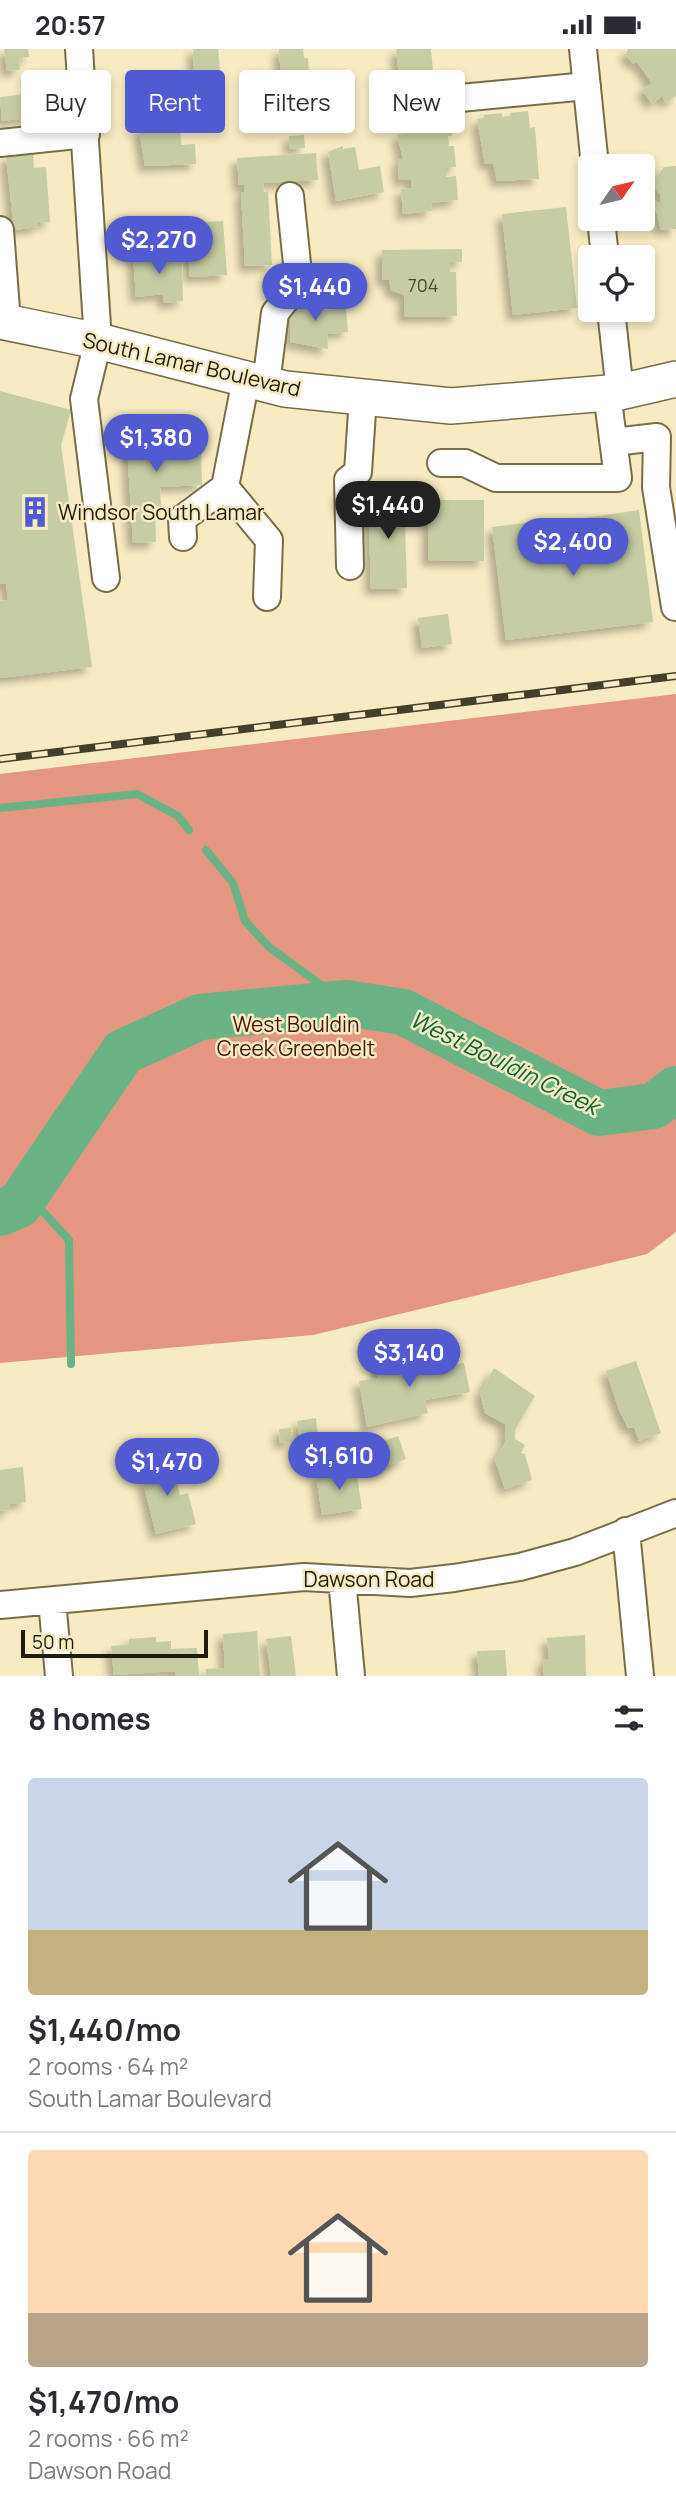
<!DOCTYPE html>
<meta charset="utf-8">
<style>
body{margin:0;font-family:Manrope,sans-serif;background:#f2f2f3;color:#2b2b33;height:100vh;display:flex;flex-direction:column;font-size:26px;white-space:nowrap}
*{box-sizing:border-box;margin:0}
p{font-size:23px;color:#7c7c81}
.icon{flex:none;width:38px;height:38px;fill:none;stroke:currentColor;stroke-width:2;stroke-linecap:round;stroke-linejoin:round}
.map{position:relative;height:1627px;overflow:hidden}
.details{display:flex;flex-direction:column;background:#fff;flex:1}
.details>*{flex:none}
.top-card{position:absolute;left:21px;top:21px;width:635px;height:63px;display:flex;gap:14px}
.needle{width:46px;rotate:56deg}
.buttons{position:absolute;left:578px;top:105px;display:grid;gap:14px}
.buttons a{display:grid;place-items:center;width:77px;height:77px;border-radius:7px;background:#fff;box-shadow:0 4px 10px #0003;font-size:35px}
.scale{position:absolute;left:21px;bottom:18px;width:187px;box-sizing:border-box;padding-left:7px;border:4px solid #201c0c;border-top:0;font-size:19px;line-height:24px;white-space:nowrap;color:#201c0c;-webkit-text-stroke:5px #f6ebc1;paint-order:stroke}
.price{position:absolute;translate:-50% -60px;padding:0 16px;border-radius:24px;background:#525ad1;color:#fff;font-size:23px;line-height:46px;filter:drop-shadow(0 2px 4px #0008)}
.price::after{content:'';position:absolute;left:50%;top:42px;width:21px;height:16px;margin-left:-10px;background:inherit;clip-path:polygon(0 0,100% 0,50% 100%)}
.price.on{background:#222;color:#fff}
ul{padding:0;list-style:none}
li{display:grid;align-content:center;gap:14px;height:371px;padding:0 28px}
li+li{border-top:2px solid #e1e1e2}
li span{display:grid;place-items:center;height:217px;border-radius:7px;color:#555}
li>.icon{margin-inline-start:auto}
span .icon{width:126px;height:126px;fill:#fffc;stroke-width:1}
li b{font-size:30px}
h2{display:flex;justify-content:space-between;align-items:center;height:84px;padding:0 28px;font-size:30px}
.pill{padding:0 24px;border-radius:7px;background:#fff;box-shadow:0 4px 10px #0003;font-size:24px;line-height:63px}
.pill.on{background:#525ad1;color:#fff}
.status{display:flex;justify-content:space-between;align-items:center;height:49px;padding:0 35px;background:#fff;direction:ltr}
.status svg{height:19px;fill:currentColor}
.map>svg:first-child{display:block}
</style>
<div class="status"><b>20:57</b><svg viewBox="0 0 49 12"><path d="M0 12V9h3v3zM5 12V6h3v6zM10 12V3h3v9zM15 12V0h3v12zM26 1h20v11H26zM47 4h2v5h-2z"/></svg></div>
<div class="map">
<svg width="676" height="1627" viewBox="0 0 676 1627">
<defs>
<filter id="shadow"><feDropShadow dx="-6" dy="6" stdDeviation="3.5" flood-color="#0004"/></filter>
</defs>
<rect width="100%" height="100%" fill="#f6ebc1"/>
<!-- forest -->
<path fill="#e49681" d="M676,645V1183L647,1205L313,1286L0,1314V725Z"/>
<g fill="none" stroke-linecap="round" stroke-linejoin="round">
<!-- stream -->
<path stroke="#69b385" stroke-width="8" d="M0,759L137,745L178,767L189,781
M206,801L233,834L245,872L269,898L346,954
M27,1145L69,1191L71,1315"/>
<!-- river -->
<path stroke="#69b385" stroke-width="46" d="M0,1164L19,1156L123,1003L200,968L346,954L403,963L599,1064L654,1057L676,1040"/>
</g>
<!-- building -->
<path fill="#c6cda3" filter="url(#shadow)" d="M4,0H28L29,8L19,9L20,21L7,22Z
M193,0H218L221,31L204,32L203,22H194Z
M279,0H303L304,9H308L309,26L281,28Z
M396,0H431L434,34L400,37Z
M628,0H676V47L666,54L662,47L652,55L642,41L652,34L637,13L633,15L626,5Z
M27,45L29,69L2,72L0,48Z
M179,57L181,96L195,95L196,115L145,117L139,80H147L146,59Z
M528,62L530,79L535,78L539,130L497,132L493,114L485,115L477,70L484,69V66L502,64V68L510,67V64Z
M451,72L452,87H448L449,97H454L456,118L446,119V128L456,127L458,151L431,154L432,162L403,165L401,140L412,139L411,130L399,131L398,110H403L397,85L422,83L421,75Z
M304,86L305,99L289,100V87Z
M343,97V100L355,98L359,121L380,117L384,143L336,152L328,103Z
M33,104L34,119L46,118L50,173L38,174V178L14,181L6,107Z
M316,104L318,131L263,134L264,143L268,142L272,216L245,217L241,144L244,143V136H239L237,109Z
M676,117V180L661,181L654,154L661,153L660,145L651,136L664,118Z
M566,158L577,259L513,266L502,165Z
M223,172L227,226L190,228L187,192L207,191L206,173Z
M462,200V213H450V223H456L457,267L404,268V246L391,241L389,231H382V201Z
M164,203V207L182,205L183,252L164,254L163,245L136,248L133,206Z
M316,251L317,257H324V261L346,259L348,283L327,285L328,300L290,293L291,253Z
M0,342L71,361L61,396L92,618L0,629V552L8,551L6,534L1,535L0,529Z
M158,374L159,381H172L175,400L201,399L202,436L160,438L161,460L155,461L156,493L133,494L126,381H139V375Z
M404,445L407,539L371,540L368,446Z
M428,451H484V512L428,511Z
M639,461L653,573L506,591L492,478L540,472L544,512L575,508L571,471Z
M448,565L452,595L422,599L418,569Z
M394,1306L407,1325L439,1306L448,1317L464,1314L470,1343L425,1351L428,1364L367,1378L359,1332L378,1329L376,1319Z
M636,1312L661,1384L639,1392L634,1378L628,1379L619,1361L606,1322Z
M494,1319L535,1347L515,1381V1390L525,1396L521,1404L525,1405L532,1431L505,1440L495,1411L505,1394V1375L485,1364L480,1344Z
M316,1369L318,1390L300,1393L297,1372Z
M291,1379L292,1393L280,1394L279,1380Z
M398,1387L406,1410L378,1420L370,1397Z
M170,1406L180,1446L188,1444L196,1475L156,1485L143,1433L155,1430L150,1411Z
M23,1418L26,1453L9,1455L10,1461L0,1462V1421Z
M356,1420L362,1460L322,1466L316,1426Z
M257,1582L260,1627H206V1620L225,1619L223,1585Z
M585,1586L586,1627H544L543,1610H549L547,1589Z
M291,1587L296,1627H271L266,1590Z
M156,1588V1593L171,1592V1600L197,1599L199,1627H175V1622L114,1626L111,1597L129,1596V1590Z
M505,1601L507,1627H479L477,1602Z"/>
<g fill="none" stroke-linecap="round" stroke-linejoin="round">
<defs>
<path id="minor" d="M79,0L98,292L84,350L106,529
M583,0L595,117
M450,50L587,37
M0,94L86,85
M601,170L605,208
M0,181L7,274
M611,261L620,343
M246,330L225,438L269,491L267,548
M266,335L275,264L299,234L290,147
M614,393L657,388L656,438L675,558
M441,414H465L496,429H618L607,344
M183,488L182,470L225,438
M350,517L348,431L358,423L363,348
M626,1482L640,1627
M342,1530L351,1627
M52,1552L59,1627
M0,1556L304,1528L410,1534L454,1529L520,1518L575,1503L676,1464"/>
<path id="major" d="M0,272L98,292L285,340L451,357L620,343L676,330"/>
</defs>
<!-- minor casing -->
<use href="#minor" stroke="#776e48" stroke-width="30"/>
<!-- major casing -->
<use href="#major" stroke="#776e48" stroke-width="38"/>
<!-- minor -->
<use href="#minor" stroke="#fff" stroke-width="26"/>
<!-- major -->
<use href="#major" stroke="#fff" stroke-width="35"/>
<defs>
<path id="rail" d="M0,710L676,627"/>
</defs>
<!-- rail casing -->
<use href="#rail" stroke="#443f2a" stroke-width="8"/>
<!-- rail -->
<use href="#rail" stroke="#f6ebc1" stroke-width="5" stroke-dasharray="16" stroke-linecap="butt"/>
</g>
<!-- icons -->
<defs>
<symbol id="building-bare" viewBox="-9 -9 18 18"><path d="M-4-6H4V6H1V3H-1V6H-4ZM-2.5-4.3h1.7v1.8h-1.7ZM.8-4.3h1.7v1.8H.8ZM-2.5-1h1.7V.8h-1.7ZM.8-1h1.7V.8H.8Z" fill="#525ad1" stroke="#f6ebc1" stroke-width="2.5" paint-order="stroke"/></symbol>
</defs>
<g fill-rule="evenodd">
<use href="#building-bare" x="13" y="441" width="44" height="44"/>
</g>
<g text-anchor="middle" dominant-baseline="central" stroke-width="5" stroke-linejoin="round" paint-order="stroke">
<!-- number labels -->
<g font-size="18" fill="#4a4832">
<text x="423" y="236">704</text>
</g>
<!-- street labels -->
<g font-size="21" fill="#201c0c" stroke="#f6ebc1">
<text transform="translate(192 315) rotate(13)">South Lamar Boulevard</text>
<text x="369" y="1530">Dawson Road</text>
</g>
<!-- poi labels -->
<g font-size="21" fill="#201c0c" stroke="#f6ebc1" text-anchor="start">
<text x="58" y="463">Windsor South Lamar</text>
</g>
<!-- park labels -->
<g font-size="21" fill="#48170a" stroke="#f6ebc1">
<text x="296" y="975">West Bouldin<tspan x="296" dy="24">Creek Greenbelt</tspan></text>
</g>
<!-- water labels -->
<g font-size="23" font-style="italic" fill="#0b6439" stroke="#f6ebc1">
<text transform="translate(505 1013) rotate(26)">West Bouldin Creek</text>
</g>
</g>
</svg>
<div class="buttons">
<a><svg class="needle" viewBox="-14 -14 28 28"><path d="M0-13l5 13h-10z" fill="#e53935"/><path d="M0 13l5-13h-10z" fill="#7c7c81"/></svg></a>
<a><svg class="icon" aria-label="locate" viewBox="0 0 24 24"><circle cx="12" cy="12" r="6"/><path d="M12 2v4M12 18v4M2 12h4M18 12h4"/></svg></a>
</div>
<div class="scale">50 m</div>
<b class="price" style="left:159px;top:227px">$2,270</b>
<b class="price" style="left:315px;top:274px">$1,440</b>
<b class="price" style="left:156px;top:425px">$1,380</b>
<b class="price on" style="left:388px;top:492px">$1,440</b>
<b class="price" style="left:573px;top:529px">$2,400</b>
<b class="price" style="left:409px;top:1340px">$3,140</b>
<b class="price" style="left:339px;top:1443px">$1,610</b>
<b class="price" style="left:167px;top:1449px">$1,470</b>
<div class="top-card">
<a class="pill">Buy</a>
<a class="pill on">Rent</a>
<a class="pill">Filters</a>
<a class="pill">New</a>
</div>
</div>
<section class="details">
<h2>8 homes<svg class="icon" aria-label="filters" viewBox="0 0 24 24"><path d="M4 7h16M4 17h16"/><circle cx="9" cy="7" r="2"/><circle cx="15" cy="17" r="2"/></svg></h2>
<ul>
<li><span style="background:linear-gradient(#c9d6e8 70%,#c2b280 0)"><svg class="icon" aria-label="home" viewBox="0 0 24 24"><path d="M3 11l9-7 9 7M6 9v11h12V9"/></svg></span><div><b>$1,440/mo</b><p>2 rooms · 64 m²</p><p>South Lamar Boulevard</p></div></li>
<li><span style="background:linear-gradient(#ffd9b3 75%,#b9a48a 0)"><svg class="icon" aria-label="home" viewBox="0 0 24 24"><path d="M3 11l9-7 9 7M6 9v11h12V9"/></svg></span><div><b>$1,470/mo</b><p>2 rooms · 66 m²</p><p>Dawson Road</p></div></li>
</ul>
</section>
